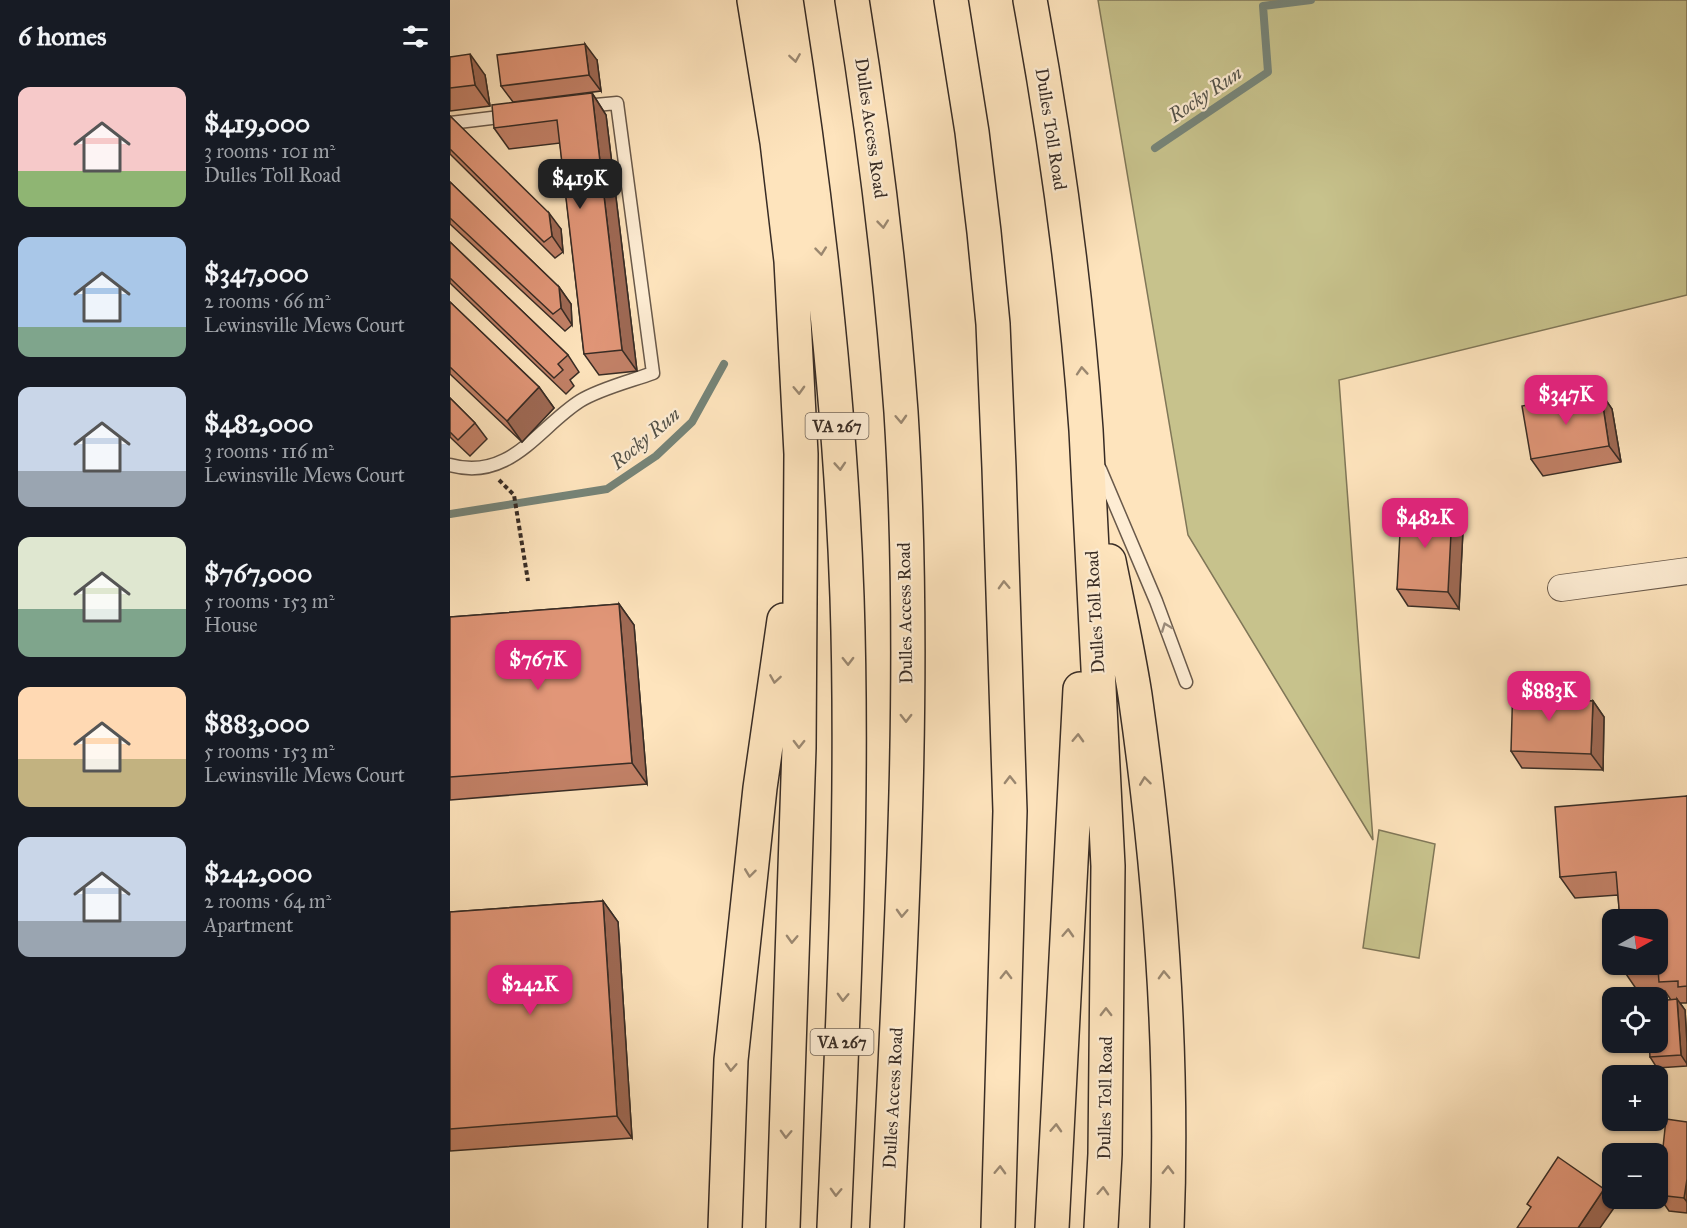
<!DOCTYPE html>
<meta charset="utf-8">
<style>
body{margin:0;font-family:"IM FELL Great Primer",serif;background:#242831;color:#f1f3f6;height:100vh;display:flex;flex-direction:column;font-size:22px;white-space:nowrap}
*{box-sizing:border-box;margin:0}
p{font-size:20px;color:#9ea1a6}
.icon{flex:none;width:33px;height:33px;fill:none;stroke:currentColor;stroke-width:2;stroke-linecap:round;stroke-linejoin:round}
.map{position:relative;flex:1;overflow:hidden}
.side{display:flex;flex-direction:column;background:#171b24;width:450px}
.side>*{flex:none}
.needle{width:39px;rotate:82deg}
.fabs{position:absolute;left:1152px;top:909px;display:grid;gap:12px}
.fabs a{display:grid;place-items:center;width:66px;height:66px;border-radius:12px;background:#171b24;box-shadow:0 2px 4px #0004;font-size:30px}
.price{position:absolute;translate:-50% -51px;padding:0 14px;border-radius:12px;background:#db2777;color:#fff;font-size:20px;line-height:39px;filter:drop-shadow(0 2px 3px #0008)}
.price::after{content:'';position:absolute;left:50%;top:36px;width:18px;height:14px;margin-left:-9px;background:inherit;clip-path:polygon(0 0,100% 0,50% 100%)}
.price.active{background:#222;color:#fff}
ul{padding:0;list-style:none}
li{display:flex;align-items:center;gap:18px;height:150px;padding:0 18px}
li span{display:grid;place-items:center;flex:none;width:168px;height:120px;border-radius:12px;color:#555}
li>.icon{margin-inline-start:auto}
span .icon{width:72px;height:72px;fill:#fffc;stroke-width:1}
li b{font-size:26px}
h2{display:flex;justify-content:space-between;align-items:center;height:72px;padding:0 18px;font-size:26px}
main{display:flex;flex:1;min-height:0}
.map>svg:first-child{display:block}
</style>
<main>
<section class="side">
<h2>6 homes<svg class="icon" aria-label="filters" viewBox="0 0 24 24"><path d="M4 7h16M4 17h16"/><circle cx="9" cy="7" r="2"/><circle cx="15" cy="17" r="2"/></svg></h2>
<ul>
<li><span style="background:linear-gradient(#f6c9c9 70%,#8fb573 0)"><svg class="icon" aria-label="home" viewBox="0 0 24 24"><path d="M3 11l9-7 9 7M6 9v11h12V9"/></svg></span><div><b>$419,000</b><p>3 rooms · 101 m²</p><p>Dulles Toll Road</p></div></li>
<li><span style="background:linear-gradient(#a9c7e8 75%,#7fa58c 0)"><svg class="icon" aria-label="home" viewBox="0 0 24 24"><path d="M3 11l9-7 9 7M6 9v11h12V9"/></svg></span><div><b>$347,000</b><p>2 rooms · 66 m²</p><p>Lewinsville Mews Court</p></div></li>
<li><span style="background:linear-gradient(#c9d6e8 70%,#9aa5b1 0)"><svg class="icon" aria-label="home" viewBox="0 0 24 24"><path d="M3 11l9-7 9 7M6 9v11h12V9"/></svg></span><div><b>$482,000</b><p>3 rooms · 116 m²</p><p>Lewinsville Mews Court</p></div></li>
<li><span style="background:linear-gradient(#dfe7d0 60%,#7fa58c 0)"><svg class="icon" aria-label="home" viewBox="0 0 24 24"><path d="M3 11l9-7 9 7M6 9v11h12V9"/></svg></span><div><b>$767,000</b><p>5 rooms · 153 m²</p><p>House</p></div></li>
<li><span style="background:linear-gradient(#ffd9b3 60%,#c2b280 0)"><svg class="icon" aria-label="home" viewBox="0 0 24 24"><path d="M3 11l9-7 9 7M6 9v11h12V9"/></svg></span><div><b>$883,000</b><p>5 rooms · 153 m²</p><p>Lewinsville Mews Court</p></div></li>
<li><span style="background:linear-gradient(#c9d6e8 70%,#9aa5b1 0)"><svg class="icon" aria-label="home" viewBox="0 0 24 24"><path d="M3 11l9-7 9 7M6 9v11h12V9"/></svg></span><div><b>$242,000</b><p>2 rooms · 64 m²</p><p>Apartment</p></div></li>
</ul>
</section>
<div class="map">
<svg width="1237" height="1228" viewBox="0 0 1237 1228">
<rect width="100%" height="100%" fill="#fee4bd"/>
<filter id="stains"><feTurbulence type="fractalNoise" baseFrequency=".00333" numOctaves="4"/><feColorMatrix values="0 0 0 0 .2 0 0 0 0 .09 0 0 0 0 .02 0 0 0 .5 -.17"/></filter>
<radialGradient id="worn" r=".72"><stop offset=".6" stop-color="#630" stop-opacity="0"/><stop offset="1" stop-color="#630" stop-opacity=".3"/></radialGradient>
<!-- green -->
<path fill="#c7c28c" stroke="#807758" stroke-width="1.5" d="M648,0H1237V295L889,380L923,840L738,535Z
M929,830L985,844L969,958L913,948Z"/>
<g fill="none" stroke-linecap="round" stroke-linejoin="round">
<!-- stream -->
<path stroke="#768478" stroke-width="8" d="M705,148L818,72L813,6L861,0
M0,514L157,489L206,456L242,422L274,364"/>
<defs>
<path id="lane" d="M0,123L58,116
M0,465C60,482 89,427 130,401C149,389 181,381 203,373L167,103L135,106
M650,469L706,601L736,682"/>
<path id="street" d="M1111,588L1237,571"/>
<path id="highway" d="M304,0L327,142L341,261L351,454L349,748L333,1228
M336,0C367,198 390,397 397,597C404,807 393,1018 384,1228
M402,0C424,136 441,274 451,412C468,683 450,957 437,1228
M501,0L522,132L534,232L543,324L549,468L560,811L548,1228
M580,0C606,142 626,285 636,430L658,866L655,1154L651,1228
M659,561C668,606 678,650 685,695C710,871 724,1050 717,1228
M275,1228L281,1060L310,788L334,620
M602,1228L630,689"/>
</defs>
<!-- lane casing -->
<use href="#lane" stroke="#6a5a4b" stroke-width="15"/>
<!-- street casing -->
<use href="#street" stroke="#6a5a4b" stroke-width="28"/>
<!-- highway casing -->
<use href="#highway" stroke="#382c25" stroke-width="36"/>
<!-- path -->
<path stroke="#382c25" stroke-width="4" stroke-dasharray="4.5 3" stroke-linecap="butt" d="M49,480L64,495L78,581"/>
<!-- lane -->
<use href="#lane" stroke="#feedd4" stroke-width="12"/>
<!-- street -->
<use href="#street" stroke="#feedd4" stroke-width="26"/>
<!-- highway -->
<use href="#highway" stroke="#fee4bd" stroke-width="33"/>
</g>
<!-- wall -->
<path fill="#c28167" stroke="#382c25" stroke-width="1.5" d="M0,57L35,75L40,106L0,111Z
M147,60L151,91L63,102L51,86Z
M142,93L156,115L187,371L149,375L134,354L110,143L59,149L44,128Z
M0,116L111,229L113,252L105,258L0,154Z
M0,182L109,287L121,304L122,325L115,331L0,224Z
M0,242L118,355L129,372L120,380L124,386L116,394L0,283Z
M0,302L89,387L104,408L72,442L0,374Z
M1151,393L1162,409L1171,462L1093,476L1081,459Z
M0,398L25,423L37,439L20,456L0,437Z
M990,502L999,514H1002L1013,530L1009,609L958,606L947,589L963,515Z
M169,604L184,625L197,784L0,800V617Z
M1102,698V700L1143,701L1154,717L1153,770L1072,768L1061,751Z
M1237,796V1003H1230L1235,1010L1237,1043V1066L1207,1068L1200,1057L1221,1000L1215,991L1189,993L1174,971L1168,895L1125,898L1110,877Z
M153,901L168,922L182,1138L0,1151V912Z
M1237,1122V1213L1219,1211L1208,1195Z"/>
<!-- shaded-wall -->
<path fill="#9e6954" stroke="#382c25" stroke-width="1.5" d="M135,44L147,60L151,91L139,75Z
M20,54L35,75L40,106L25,85Z
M142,93L156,115L187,371L172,350Z
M99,213L111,229L113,252L102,236Z
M109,287L121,304L122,325L111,308Z
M89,387L104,408L72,442L57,421Z
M1151,393L1162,409L1171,462L1159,446Z
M990,502L1002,518V514L1013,530L1009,609L998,592L989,513Z
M169,604L184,625L197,784L182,763Z
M1091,682L1102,698V716L1090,699Z
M1143,701L1154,717L1153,770L1141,754Z
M153,901L168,922L182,1138L167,1116Z
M1227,999L1235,1010L1237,1043V1064L1231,1055Z
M1236,1179H1237V1202L1234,1198Z
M1154,1189L1166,1205L1150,1228H1128Z"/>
<!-- building -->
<path fill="#e19678" stroke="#382c25" stroke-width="1.5" d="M135,44L139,75L51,86L47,55Z
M20,54L25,85L0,88V57Z
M142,93L172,350L134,354L107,120L44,128L42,105Z
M0,116L99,213L102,236L94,242L0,149Z
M0,182L109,287L111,308L103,314L0,218Z
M0,242L118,355L108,364L113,370L104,378L0,278Z
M0,302L89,387L57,421L0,367Z
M1151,393L1159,446L1081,459L1072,406Z
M0,398L25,423L8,440L0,432Z
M964,500L990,502L989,513L1002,514L998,592L947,589L951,514L963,515Z
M169,604L182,763L0,777V617Z
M1063,682H1091L1090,699L1143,701L1141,754L1061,751Z
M1237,796V986L1228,987V981L1209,982L1208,969L1174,971V964H1208V920H1170L1166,872L1110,877L1105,807Z
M153,901L167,1116L0,1129V912Z
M1227,999L1231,1055L1200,1057L1199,1042H1208V1001Z
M1216,1119L1237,1122V1179L1234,1198L1208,1195Z
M1108,1157L1154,1189L1128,1228H1067L1081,1207L1077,1204Z"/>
<!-- one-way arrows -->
<defs><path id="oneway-chevron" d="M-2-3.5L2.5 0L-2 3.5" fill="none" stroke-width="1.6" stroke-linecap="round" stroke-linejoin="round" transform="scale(1.5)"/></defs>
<g stroke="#9b8871">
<use href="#oneway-chevron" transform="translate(345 58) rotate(81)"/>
<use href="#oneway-chevron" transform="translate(433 224) rotate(84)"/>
<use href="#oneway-chevron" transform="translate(371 251) rotate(84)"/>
<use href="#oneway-chevron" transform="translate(632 371) rotate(-94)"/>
<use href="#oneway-chevron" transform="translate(349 390) rotate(88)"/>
<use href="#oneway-chevron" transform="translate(451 419) rotate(87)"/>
<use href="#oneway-chevron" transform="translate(390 466) rotate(86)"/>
<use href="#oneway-chevron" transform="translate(554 585) rotate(-92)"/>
<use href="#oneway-chevron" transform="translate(398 661) rotate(89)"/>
<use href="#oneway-chevron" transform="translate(325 679) rotate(99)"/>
<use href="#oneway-chevron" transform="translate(456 718) rotate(90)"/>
<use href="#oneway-chevron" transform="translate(628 738) rotate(-88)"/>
<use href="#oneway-chevron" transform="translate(349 744) rotate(91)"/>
<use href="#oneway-chevron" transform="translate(560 780) rotate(-91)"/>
<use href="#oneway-chevron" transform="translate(695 781) rotate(-97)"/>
<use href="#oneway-chevron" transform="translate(300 873) rotate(97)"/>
<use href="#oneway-chevron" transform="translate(452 913) rotate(93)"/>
<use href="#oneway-chevron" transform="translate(618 933) rotate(-87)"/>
<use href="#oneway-chevron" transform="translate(342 939) rotate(92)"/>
<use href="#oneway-chevron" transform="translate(556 975) rotate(-89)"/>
<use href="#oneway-chevron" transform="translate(714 975) rotate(-92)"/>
<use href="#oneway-chevron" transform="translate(393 997) rotate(92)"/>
<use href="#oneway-chevron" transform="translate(656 1012) rotate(-90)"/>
<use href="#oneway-chevron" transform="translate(281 1067) rotate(93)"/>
<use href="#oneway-chevron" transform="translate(606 1128) rotate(-87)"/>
<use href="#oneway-chevron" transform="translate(336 1134) rotate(92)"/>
<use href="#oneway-chevron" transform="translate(550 1170) rotate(-88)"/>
<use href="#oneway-chevron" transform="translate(718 1170) rotate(-89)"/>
<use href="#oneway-chevron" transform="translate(653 1191) rotate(-87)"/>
<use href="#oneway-chevron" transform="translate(386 1192) rotate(92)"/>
</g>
<use stroke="#9b8c7c" href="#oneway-chevron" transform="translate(716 627) rotate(-111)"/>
<g text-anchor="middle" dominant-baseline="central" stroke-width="4.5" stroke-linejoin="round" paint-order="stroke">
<!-- shield labels -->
<g fill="#feedd4" stroke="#73665a" stroke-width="1.5">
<rect x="355.5" y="413" width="63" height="26" rx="4.5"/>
<rect x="360.5" y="1029" width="63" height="26" rx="4.5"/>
</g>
<g font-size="16" font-weight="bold" fill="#382c25">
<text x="387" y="426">VA 267</text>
<text x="392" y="1042">VA 267</text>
</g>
<!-- street labels -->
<g font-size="18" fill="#382c25" stroke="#feedd4">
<text transform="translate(421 128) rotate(82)">Dulles Access Road</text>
<text transform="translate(601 129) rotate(81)">Dulles Toll Road</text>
<text transform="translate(645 612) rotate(-93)">Dulles Toll Road</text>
<text transform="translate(455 613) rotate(-91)">Dulles Access Road</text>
<text transform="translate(443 1098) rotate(-87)">Dulles Access Road</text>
<text transform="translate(655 1098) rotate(-89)">Dulles Toll Road</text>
</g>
<!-- water labels -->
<g font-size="20" font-style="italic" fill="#525148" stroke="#feedd4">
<text transform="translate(755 94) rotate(-34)">Rocky Run</text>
<text transform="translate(195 438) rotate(-40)">Rocky Run</text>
</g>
</g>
<rect width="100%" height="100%" filter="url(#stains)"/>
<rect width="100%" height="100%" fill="url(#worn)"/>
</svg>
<div class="fabs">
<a><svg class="needle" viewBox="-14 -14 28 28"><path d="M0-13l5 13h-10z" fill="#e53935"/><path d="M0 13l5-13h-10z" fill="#9ea1a6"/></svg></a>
<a><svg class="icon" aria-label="locate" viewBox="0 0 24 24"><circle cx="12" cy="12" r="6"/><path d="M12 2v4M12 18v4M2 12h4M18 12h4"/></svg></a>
<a>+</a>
<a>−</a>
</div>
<b class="price active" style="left:130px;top:210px">$419K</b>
<b class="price" style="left:1116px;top:426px">$347K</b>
<b class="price" style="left:975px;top:549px">$482K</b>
<b class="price" style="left:88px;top:691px">$767K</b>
<b class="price" style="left:1099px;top:722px">$883K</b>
<b class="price" style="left:80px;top:1016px">$242K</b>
</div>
</main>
